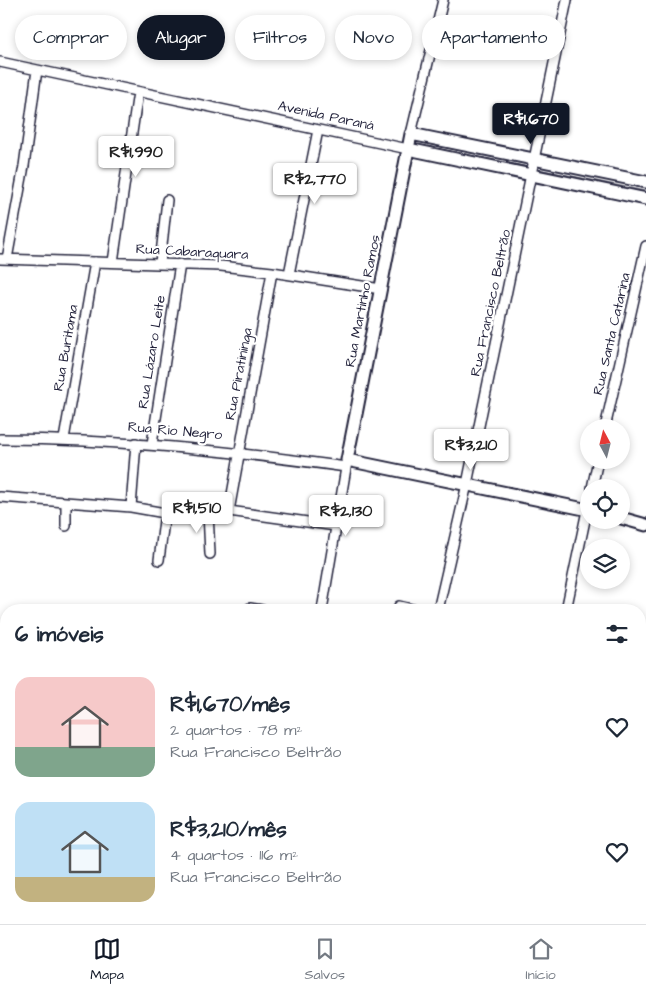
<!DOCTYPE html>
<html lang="pt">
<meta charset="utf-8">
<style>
body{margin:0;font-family:"Architects Daughter",sans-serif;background:#f2f2f3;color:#1f2937;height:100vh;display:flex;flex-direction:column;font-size:19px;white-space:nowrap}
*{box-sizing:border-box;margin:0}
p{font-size:16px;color:#747a83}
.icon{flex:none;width:28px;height:28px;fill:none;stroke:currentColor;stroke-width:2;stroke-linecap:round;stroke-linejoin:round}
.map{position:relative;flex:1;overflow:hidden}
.side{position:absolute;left:0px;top:604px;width:646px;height:321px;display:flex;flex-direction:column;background:#fff;border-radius:20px 20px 0 0;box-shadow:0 2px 8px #0003}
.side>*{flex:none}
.banner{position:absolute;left:15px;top:15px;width:616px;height:45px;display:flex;gap:10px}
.needle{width:32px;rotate:353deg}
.tools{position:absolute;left:580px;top:419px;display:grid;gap:10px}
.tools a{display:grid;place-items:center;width:50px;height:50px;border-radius:50%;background:#fff;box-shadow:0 2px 8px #0003;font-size:25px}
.price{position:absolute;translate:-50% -42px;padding:0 11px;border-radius:5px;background:#fff;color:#222;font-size:16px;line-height:32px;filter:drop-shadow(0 1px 2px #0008)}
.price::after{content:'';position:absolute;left:50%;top:30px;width:15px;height:11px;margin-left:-8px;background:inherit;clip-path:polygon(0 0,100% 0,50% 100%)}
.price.current{background:#111827;color:#fff}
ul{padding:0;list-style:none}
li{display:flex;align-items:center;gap:15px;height:125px;padding:0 15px}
li span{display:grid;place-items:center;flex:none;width:140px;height:100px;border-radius:15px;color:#555}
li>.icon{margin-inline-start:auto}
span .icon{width:60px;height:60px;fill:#fffc;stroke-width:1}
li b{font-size:21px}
h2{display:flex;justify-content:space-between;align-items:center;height:60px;padding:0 15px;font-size:21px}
.pill{padding:0 18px;border-radius:22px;background:#fff;box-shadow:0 2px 8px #0003;font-size:18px;line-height:45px}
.pill.current{background:#111827;color:#fff}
.tabs{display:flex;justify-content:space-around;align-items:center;height:70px;border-top:1px solid #e0e1e3;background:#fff;font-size:14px;color:#747a83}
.tabs a{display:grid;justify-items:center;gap:2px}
.tabs .current{color:#111827}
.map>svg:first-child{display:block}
</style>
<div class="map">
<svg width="646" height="924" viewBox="0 0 646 924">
<rect width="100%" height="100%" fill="#fff"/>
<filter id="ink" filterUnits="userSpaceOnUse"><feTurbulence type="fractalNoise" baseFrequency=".02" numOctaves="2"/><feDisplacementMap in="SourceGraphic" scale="10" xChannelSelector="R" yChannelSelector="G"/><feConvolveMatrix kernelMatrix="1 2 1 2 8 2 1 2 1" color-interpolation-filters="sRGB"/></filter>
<g filter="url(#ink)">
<!-- green -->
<path fill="#dfdfe2" stroke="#80808e" d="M0,706L6,712V855L0,853Z"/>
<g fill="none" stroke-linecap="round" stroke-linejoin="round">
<!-- stream -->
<path stroke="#7a7a88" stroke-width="2.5" d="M422,146L646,192"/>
<defs>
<path id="minor" d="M0,62L408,149
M411,134L443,0
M0,259L221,266L272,272L381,289
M7,259L24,166L37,70
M113,262L138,92
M160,263L167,200
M289,274L318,130
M605,428L646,246
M0,439C116,439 230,451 346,467
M64,439L95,262
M152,444L180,264
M592,488L598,460
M0,497L131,507L165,513L186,514L229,511L336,526
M66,503V526
M131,507L136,443
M229,511L272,272
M208,512L210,554
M159,560L165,513
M250,608L262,610
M322,610L347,462
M398,610L399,606L416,610
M438,610L467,484L567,0
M566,610L589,501
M640,890L646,851
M128,919L131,924
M403,919L405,924
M202,924L211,919
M240,924L243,919
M488,924L490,919
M572,924L573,919
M634,924L635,919"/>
<path id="tertiary" d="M408,149L646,199
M589,510L347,460L411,134L646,182
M621,518L646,525"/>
</defs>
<!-- minor casing -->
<use href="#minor" stroke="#22223b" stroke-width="12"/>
<!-- tertiary casing -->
<use href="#tertiary" stroke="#22223b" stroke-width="15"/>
<!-- path -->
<path stroke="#22223b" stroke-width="1" stroke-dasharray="5 4" stroke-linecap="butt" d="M640,815L646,818"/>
<!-- minor -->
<use href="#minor" stroke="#fff" stroke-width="9"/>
<!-- tertiary -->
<use href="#tertiary" stroke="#fff" stroke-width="11"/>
</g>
</g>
<g text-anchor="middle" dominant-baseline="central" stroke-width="4.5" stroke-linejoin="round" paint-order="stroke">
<!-- street labels -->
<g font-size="14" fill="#22223b" stroke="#fff">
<text transform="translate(326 116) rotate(12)">Avenida Paraná</text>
<text transform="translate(192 252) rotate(3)">Rua Cabaraquara</text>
<text transform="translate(363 301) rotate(-79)">Rua Martinho Ramos</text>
<text transform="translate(491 303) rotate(-78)">Rua Francisco Beltrão</text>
<text transform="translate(612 334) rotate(-77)">Rua Santa Catarina</text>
<text transform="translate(66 348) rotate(-80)">Rua Buritama</text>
<text transform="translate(152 352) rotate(-81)">Rua Lázaro Leite</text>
<text transform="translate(239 374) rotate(-79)">Rua Piratininga</text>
<text transform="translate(175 431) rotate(5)">Rua Rio Negro</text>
</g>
</g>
</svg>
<div class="tools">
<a><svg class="needle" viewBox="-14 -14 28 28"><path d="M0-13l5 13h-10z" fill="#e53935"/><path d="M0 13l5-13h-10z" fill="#747a83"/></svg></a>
<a><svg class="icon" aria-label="locate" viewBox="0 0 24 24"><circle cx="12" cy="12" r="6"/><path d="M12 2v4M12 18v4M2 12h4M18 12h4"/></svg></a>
<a><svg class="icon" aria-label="layers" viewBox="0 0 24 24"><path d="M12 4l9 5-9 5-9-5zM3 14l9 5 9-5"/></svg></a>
</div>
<b class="price current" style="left:531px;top:145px">R$1,670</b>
<b class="price" style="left:136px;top:178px">R$1,990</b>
<b class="price" style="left:315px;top:205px">R$2,770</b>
<b class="price" style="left:471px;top:471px">R$3,210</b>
<b class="price" style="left:197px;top:534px">R$1,510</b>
<b class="price" style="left:346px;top:537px">R$2,130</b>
<div class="banner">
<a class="pill">Comprar</a>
<a class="pill current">Alugar</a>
<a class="pill">Filtros</a>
<a class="pill">Novo</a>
<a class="pill">Apartamento</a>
</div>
<section class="side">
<h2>6 imóveis<svg class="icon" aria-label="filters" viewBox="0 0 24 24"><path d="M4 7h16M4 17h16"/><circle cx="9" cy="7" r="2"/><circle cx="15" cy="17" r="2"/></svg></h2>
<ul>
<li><span style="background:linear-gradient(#f6c9c9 70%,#7fa58c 0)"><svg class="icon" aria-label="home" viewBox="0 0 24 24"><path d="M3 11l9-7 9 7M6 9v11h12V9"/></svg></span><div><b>R$1,670/mês</b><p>2 quartos · 78 m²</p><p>Rua Francisco Beltrão</p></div><svg class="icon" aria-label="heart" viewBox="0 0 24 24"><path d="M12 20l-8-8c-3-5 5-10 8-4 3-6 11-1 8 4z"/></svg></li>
<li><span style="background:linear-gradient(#bfe0f5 75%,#c2b280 0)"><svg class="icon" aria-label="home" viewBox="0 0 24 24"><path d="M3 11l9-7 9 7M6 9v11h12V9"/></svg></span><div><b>R$3,210/mês</b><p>4 quartos · 116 m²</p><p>Rua Francisco Beltrão</p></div><svg class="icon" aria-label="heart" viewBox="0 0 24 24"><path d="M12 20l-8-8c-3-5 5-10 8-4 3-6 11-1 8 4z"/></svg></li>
</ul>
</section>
</div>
<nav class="tabs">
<a class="current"><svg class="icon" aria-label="map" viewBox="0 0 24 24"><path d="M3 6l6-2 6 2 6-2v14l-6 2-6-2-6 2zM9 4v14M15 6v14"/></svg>Mapa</a>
<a><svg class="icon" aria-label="saved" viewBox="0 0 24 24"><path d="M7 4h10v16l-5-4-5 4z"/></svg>Salvos</a>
<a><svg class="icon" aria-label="home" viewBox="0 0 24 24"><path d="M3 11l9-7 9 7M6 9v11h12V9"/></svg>Início</a>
</nav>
